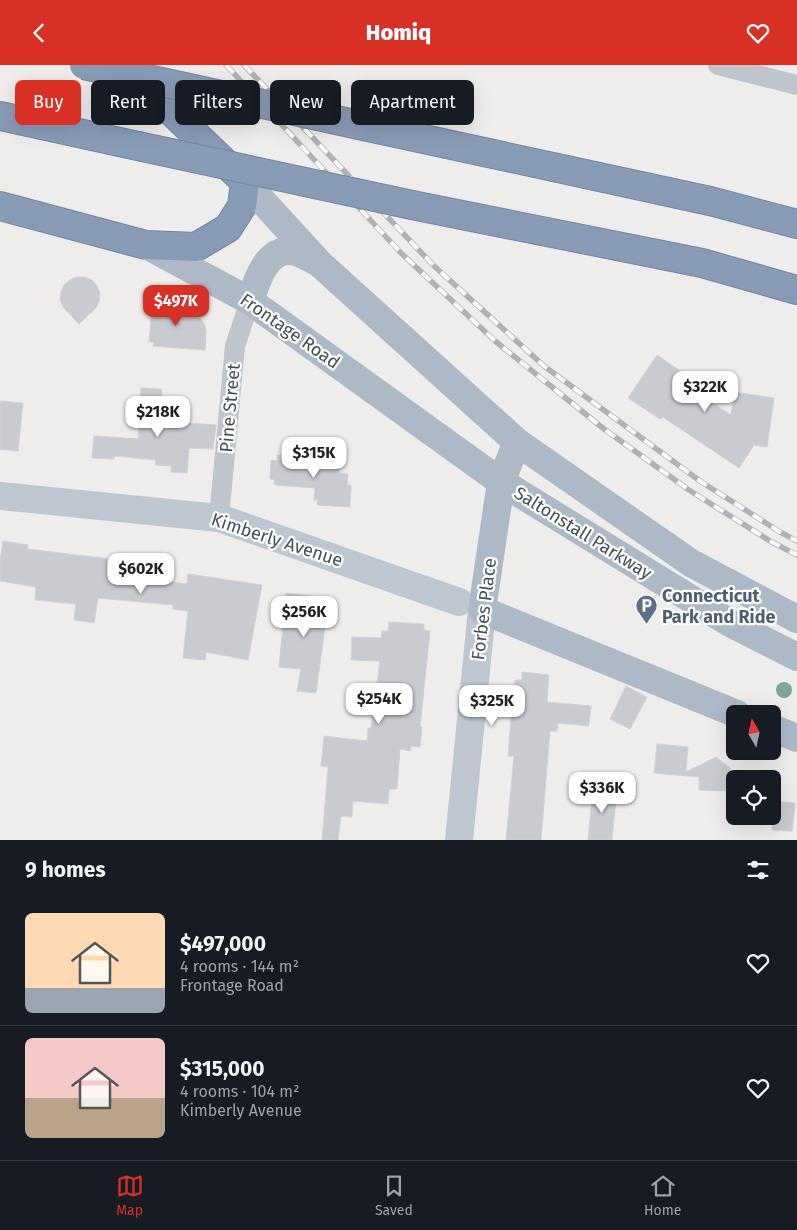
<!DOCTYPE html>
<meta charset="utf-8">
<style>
body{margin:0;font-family:"Fira Sans",sans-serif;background:#20242c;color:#f1f3f6;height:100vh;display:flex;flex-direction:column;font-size:19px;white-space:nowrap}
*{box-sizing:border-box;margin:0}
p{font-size:16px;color:#9ea1a6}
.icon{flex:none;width:28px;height:28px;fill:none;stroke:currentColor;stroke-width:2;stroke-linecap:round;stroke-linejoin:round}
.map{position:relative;height:775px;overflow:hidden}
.details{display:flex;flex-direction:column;background:#171b24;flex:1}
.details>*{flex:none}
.guide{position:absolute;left:15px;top:15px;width:500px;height:45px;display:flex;gap:10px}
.needle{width:32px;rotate:351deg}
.tools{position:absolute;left:726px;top:640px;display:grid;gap:10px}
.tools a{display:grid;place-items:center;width:55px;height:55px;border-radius:8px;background:#171b24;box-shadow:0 5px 20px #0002;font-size:25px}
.price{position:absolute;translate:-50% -42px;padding:0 11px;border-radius:10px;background:#fff;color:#222;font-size:16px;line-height:32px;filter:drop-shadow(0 1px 2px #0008)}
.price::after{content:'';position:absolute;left:50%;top:30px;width:15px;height:11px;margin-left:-8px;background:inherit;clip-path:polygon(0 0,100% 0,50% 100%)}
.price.active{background:#d93025;color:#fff}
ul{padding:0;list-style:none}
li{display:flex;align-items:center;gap:15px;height:125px;padding:0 25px}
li+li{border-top:1px solid #363941}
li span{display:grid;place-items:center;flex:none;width:140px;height:100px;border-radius:8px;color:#555}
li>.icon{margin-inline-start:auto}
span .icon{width:60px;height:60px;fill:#fffc;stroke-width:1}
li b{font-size:21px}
h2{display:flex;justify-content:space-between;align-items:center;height:60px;padding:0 25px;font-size:21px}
.pill{padding:0 18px;border-radius:8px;background:#171b24;box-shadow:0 5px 20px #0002;font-size:18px;line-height:45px}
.pill.active{background:#d93025;color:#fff}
header{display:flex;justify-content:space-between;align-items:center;height:65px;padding:0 25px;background:#d93025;color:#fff;font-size:22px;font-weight:800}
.tab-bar{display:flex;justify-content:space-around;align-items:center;height:70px;border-top:1px solid #363941;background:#171b24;font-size:14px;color:#9ea1a6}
.tab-bar a{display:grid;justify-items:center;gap:2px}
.tab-bar .active{color:#d93025}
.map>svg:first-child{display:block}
</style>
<header><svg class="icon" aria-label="back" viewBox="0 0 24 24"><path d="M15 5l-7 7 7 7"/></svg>Homiq<svg class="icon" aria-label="heart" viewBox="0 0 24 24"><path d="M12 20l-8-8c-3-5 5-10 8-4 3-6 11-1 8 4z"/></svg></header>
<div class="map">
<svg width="797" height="775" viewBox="0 0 797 775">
<rect width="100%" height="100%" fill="#efecec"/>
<!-- building -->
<path fill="#cacbd0" stroke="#d1d2d7" d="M77,212H85L92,215L97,221L100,228L99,236L96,243L79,259L63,242L60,235L61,227L64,220L70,215Z
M153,232L166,235L191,247L202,255L205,260L206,266L205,285L153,281L154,277H149Z
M657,290L689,312L684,319L731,350L735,327L774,333L767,382L754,380L739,403L663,352L660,354L628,333Z
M141,323L162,324L160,356L216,360L213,384L189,383L187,408L171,407V401L155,400L156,395L115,391L114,394L92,393L94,371L138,374Z
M0,336L23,338L18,386L0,384Z
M277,390L299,392V394L340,397L339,408L348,409L347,420H351L350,442L317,440L318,435H314L315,423L274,420L275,415L270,414L271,395L277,396Z
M3,476L28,480L27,484L110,494L109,499L157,503L156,515L187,519L188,509L262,520L248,595L206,587L205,595L183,593L188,546L173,544V540L98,533L94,558L74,555L76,539L35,535L36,522L0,516V496Z
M286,528L329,533L316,628L297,626L301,604L279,602Z
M389,557L424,559V565L430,566L420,662H422L420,682L411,681L410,686L400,684L397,724H389L388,739L353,736L352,752L341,751L338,775H322L328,702L321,701L324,671L367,676L368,663H371L380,596L351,595L352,572L381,573L382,566H388Z
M522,607L549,610L547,637L591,641L589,661L558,658L557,666H550L541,775H506L514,691H508L512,641H513L515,615H522Z
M626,621L647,632L630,664L610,654Z
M657,679L688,682L686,707L716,692L730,703V726L699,725V712L654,708Z
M593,722L617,724L612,775H588Z
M772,736L795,738L792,766L772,765Z"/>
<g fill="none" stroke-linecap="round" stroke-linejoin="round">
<defs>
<path id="highway" d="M0,51L138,81
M359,60L710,136L797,159
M412,140L702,198L797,225
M0,141L146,180L196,182L228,163L242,141L245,117L126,3"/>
</defs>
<!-- highway casing -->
<use href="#highway" stroke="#7486a2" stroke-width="30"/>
<!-- street -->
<path stroke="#bec5cd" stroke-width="20" d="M718,0L797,20
M219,453L235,281L250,236"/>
<!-- secondary -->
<path stroke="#bec6d1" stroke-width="28" d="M0,431L219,453L459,537
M459,775L482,545"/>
<!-- primary -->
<path stroke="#aeb9c8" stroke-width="28" d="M245,117L319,198L517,377L691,498L797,554
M146,180L250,236L501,417L730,558L797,592
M250,236C257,215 267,180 296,187C303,189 311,194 317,197
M517,377L501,417L482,545L737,649
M772,663L797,673"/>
<!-- highway -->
<use href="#highway" stroke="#889bb6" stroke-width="28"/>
<defs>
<path id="rail" d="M226,0L401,188L495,276L604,364L689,425L770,476L797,490
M244,0L433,200L544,301L700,416L780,467L797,476"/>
</defs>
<!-- rail casing -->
<use href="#rail" stroke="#afb1b6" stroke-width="5.5"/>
<!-- rail -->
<use href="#rail" stroke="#fff" stroke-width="4" stroke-dasharray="11" stroke-linecap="butt"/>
<defs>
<path id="highway-bridge" d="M84,0L359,60
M138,81L412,140"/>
</defs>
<!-- highway-bridge casing -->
<use href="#highway-bridge" stroke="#7486a2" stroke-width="30" stroke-linecap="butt"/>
<!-- highway-bridge -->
<use href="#highway-bridge" stroke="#889bb6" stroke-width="28"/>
</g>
<!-- trees -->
<circle fill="#7da895" cx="784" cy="625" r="8"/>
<!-- icons -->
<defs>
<symbol id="parking-pin" viewBox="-11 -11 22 30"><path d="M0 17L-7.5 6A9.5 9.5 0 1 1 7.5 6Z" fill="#5c6f8a" stroke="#fff"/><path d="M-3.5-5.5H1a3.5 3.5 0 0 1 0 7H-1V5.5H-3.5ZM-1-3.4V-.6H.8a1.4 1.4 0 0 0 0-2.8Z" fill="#fff"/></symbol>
</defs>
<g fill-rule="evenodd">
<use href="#parking-pin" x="634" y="528" width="25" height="34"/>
</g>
<g text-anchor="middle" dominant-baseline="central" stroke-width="4.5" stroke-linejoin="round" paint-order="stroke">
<!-- street labels -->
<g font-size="18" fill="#464e57" stroke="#fff">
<text transform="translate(290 266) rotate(35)">Frontage Road</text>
<text transform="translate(230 343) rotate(-85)">Pine Street</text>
<text transform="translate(583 468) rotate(32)">Saltonstall Parkway</text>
<text transform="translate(277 475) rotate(18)">Kimberly Avenue</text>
<text transform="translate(484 544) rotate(-83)">Forbes Place</text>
</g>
<!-- service labels -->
<g font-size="18" font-weight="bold" fill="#4e5e75" stroke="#fff" text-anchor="start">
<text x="662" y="531">Connecticut<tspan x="662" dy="21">Park and Ride</tspan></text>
</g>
</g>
</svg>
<div class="tools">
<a><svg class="needle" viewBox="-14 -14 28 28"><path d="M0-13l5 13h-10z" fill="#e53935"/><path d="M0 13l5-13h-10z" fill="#9ea1a6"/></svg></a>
<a><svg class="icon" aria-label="locate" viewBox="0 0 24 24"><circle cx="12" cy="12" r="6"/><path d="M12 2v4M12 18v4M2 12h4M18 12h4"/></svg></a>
</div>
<b class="price active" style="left:176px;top:262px">$497K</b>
<b class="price" style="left:705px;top:348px">$322K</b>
<b class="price" style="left:158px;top:373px">$218K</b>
<b class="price" style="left:314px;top:414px">$315K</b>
<b class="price" style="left:141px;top:530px">$602K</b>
<b class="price" style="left:304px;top:573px">$256K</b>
<b class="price" style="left:379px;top:660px">$254K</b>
<b class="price" style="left:492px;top:662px">$325K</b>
<b class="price" style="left:602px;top:749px">$336K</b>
<div class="guide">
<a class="pill active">Buy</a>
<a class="pill">Rent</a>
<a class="pill">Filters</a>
<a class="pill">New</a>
<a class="pill">Apartment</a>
</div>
</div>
<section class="details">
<h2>9 homes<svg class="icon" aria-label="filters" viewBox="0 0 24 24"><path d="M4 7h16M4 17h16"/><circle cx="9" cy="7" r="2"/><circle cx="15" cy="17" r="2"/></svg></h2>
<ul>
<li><span style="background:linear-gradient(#ffd9b3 75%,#9aa5b1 0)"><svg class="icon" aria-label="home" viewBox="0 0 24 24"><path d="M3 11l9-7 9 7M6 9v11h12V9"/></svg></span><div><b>$497,000</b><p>4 rooms · 144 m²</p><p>Frontage Road</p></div><svg class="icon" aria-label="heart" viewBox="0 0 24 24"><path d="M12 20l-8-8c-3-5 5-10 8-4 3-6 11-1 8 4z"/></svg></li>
<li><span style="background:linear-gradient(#f6c9c9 60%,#b9a48a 0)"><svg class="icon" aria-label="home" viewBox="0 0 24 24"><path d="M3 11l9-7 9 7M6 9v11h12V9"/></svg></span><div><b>$315,000</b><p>4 rooms · 104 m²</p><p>Kimberly Avenue</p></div><svg class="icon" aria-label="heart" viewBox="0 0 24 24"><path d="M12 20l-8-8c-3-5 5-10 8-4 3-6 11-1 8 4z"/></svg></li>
</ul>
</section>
<nav class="tab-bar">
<a class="active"><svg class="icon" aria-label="map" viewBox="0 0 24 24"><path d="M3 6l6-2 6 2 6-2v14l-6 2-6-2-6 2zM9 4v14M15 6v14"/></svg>Map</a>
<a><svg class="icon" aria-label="saved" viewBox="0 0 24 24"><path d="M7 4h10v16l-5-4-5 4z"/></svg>Saved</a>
<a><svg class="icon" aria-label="home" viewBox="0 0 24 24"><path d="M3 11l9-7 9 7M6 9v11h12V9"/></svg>Home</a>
</nav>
